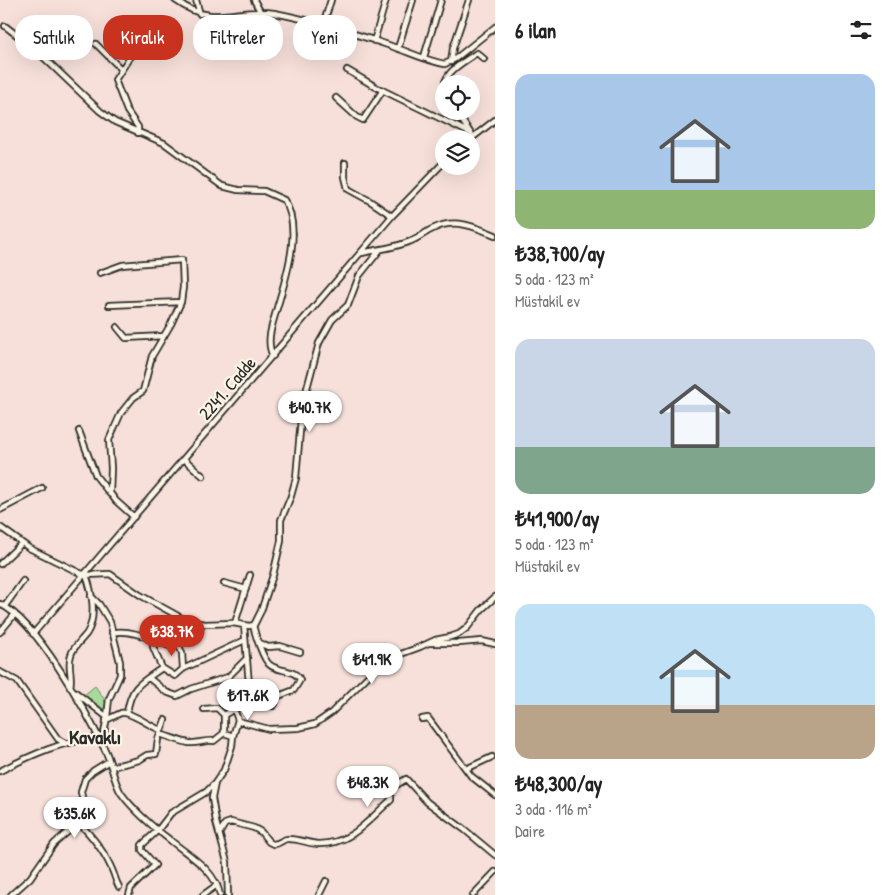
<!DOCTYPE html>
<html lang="tr">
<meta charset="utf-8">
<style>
body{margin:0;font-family:"Patrick Hand",sans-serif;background:#f2f2f2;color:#222;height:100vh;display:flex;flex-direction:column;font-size:19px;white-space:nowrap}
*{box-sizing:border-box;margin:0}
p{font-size:16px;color:#767676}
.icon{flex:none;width:28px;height:28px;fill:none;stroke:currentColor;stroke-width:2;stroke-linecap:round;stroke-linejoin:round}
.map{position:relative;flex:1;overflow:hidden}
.drawer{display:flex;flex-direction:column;background:#fff;width:400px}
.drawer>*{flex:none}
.guide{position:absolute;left:15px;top:15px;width:405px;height:45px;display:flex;gap:10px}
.buttons{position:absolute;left:435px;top:75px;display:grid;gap:10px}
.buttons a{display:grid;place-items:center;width:45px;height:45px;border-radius:50%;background:#fff;box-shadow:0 5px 20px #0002;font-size:25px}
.price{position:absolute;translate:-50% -42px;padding:0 11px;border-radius:18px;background:#fff;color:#222;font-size:16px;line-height:32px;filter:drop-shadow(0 1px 2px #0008)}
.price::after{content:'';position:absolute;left:50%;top:30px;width:15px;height:11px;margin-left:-8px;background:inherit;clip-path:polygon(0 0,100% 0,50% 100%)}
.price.active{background:#c8321e;color:#fff}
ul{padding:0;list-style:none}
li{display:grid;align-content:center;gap:10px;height:265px;padding:0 20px}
li span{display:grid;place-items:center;height:155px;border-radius:15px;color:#555}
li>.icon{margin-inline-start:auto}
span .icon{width:90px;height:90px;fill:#fffc;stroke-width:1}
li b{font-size:21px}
h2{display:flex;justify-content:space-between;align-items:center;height:60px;padding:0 20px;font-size:21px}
.tag{padding:0 18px;border-radius:20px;background:#fff;box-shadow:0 5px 20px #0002;font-size:18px;line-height:45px}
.tag.active{background:#c8321e;color:#fff}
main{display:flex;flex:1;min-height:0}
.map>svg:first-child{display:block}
</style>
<main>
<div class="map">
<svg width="495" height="895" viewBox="0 0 495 895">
<defs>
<pattern id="park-tufts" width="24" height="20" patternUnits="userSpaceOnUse" patternTransform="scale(1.25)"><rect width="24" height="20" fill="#a8da9b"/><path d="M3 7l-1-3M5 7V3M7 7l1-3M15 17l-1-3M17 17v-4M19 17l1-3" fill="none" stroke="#91bb86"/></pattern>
</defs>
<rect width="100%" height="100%" fill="#f7e0da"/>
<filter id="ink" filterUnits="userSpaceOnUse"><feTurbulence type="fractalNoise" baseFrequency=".02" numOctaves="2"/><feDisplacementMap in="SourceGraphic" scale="10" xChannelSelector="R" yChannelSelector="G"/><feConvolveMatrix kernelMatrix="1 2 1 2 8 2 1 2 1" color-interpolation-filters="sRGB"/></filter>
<g filter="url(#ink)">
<!-- park -->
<path fill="url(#park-tufts)" stroke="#6a8263" d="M95,686C102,696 109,702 105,714L83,696Z"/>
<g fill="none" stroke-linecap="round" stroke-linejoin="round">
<defs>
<path id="minor" d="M175,0C215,29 234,7 274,13C313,20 353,33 391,46C409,52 427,61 445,64L455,59L495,27
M196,0L200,14
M254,0L261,13
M323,25L331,0
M5,26L36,50L100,111L115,122L164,143L222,186L238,190L264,191L284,200C303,228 286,278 277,308C273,323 265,341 273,356
M374,41L386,0
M96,44L121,69
M398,48L413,0
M131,55L115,80L127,111L138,127V133
M424,57L441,0
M451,62L453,48L469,0
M347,70L376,87L470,133
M444,94C441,73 461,64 475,54L477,53L484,59
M336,98L357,117L363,120L383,90
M456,111L473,137
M472,138L495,120
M345,163V177L348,189L370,201L392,216
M362,253C379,249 395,248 411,241C420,238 426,231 435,228C455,218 476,227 495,235
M100,273L122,265L182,260L183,287L181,302L171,324L152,356L143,391L133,398L121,413L109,440L111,468L110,493L116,501L134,517
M109,305L181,302
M117,327L126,338L164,336
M79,431L96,476L110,494
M184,459L203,476
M0,510L42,488
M0,527L29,548L80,573L86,575L110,574L140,595L187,621L205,624L233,623L249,626L254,625L261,611L273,575L281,541V520L291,496L296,478L302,407L319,343L332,320L348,305L359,276L379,251
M0,564L22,543
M224,583L246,589
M91,596L99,604L110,622L120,662V675L109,699L107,717
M0,604C37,621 87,713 105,750C112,764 113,780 121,793C134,811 153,827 170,840C189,856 215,869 220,895
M5,606L23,581
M235,623L250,575
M0,632L15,614
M112,633C125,629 142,635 154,640C161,642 166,646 173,646C182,638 179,627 179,617
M33,634L392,216L444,162
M177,641L182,653L183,669
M259,643L268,647L280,646L300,652
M430,643H459L482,641L495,644
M162,668L175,676L183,669L245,640
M0,672L17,681L58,739L65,743
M149,678L166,692L177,696L191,689L228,677L247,658
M70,687C73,675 67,666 71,655C73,647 82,640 87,633C97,617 92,591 86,575
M74,691L107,717L102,744
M249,694L264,704L273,706L275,704L276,697L294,690L300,680C296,669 279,672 270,665C263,660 255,634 253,625
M204,709L217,708L224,715
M127,713C131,685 141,683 162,668L153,647V640
M422,719L428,718L471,776L495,795
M106,720C111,718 116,715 121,713C130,711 151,727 161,730
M238,721L269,729L298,728L315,724L331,713L380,664L390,658L420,647L435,640L450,637L459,634L467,628L481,610L495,597
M224,733V715L234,709L249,694V684L244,625
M160,734C170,737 179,741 189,743C198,744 204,740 214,741L224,733L233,736L232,746L224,770L215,783L212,798L216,822L227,862L228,895
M233,736L238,720L234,709
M111,767L139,760L147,755L156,754L158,739L165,720
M466,769L492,757
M0,771C31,755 64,740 99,738
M78,822C92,836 106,854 113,872C115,877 116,882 119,887
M219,834L225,824L231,822L254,828L261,832L269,842L273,844C280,844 283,839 287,839C297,838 309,844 319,844C352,844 368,820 391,800V797L388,792L390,789L406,779L427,802L465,830L495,855
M11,895L30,878L54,844L82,819L84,807L81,792L85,779L93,771L109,761
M129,895L131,888L155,865L142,850V845L158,830L171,813L206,792L214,784
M203,895L217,885
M319,895L326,881
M473,895L495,872"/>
</defs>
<!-- minor casing -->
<use href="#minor" stroke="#2b2b2b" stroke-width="8"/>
<!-- minor -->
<use href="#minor" stroke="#fcf5e5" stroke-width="4.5"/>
</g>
</g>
<g text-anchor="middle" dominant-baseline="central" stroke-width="4.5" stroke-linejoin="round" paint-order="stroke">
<!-- street labels -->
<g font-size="18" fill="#2b2b2b" stroke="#fcf5e5">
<text transform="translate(227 388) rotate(-49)">2241. Cadde</text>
</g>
<!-- quarter labels -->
<g font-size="20" font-weight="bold" fill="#2b2b2b" stroke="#fcf5e5">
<text x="95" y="736">Kavaklı</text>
</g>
</g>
</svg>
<div class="buttons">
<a><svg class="icon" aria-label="locate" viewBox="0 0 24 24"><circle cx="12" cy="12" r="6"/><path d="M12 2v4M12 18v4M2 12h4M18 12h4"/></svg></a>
<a><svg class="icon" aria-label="layers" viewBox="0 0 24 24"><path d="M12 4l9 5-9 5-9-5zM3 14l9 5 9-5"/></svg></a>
</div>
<b class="price" style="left:310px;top:433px">₺40.7K</b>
<b class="price active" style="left:172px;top:657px">₺38.7K</b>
<b class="price" style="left:372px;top:685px">₺41.9K</b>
<b class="price" style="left:248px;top:721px">₺17.6K</b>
<b class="price" style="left:368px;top:808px">₺48.3K</b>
<b class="price" style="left:75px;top:839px">₺35.6K</b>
<div class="guide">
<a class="tag">Satılık</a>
<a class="tag active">Kiralık</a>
<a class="tag">Filtreler</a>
<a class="tag">Yeni</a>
</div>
</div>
<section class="drawer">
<h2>6 ilan<svg class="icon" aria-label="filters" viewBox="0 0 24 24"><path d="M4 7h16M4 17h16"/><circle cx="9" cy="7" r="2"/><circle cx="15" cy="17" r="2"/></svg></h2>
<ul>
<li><span style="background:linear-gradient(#a9c7e8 75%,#8fb573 0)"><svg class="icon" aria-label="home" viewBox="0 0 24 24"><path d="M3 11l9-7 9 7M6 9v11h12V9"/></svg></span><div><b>₺38,700/ay</b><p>5 oda · 123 m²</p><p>Müstakil ev</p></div></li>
<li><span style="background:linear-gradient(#c9d6e8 70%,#7fa58c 0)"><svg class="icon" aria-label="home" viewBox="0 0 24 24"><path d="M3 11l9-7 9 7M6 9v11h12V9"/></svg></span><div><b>₺41,900/ay</b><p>5 oda · 123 m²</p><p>Müstakil ev</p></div></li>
<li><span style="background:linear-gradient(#bfe0f5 65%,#b9a48a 0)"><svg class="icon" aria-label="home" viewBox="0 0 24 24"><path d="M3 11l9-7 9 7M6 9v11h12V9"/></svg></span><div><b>₺48,300/ay</b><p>3 oda · 116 m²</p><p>Daire</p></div></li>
</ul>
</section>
</main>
